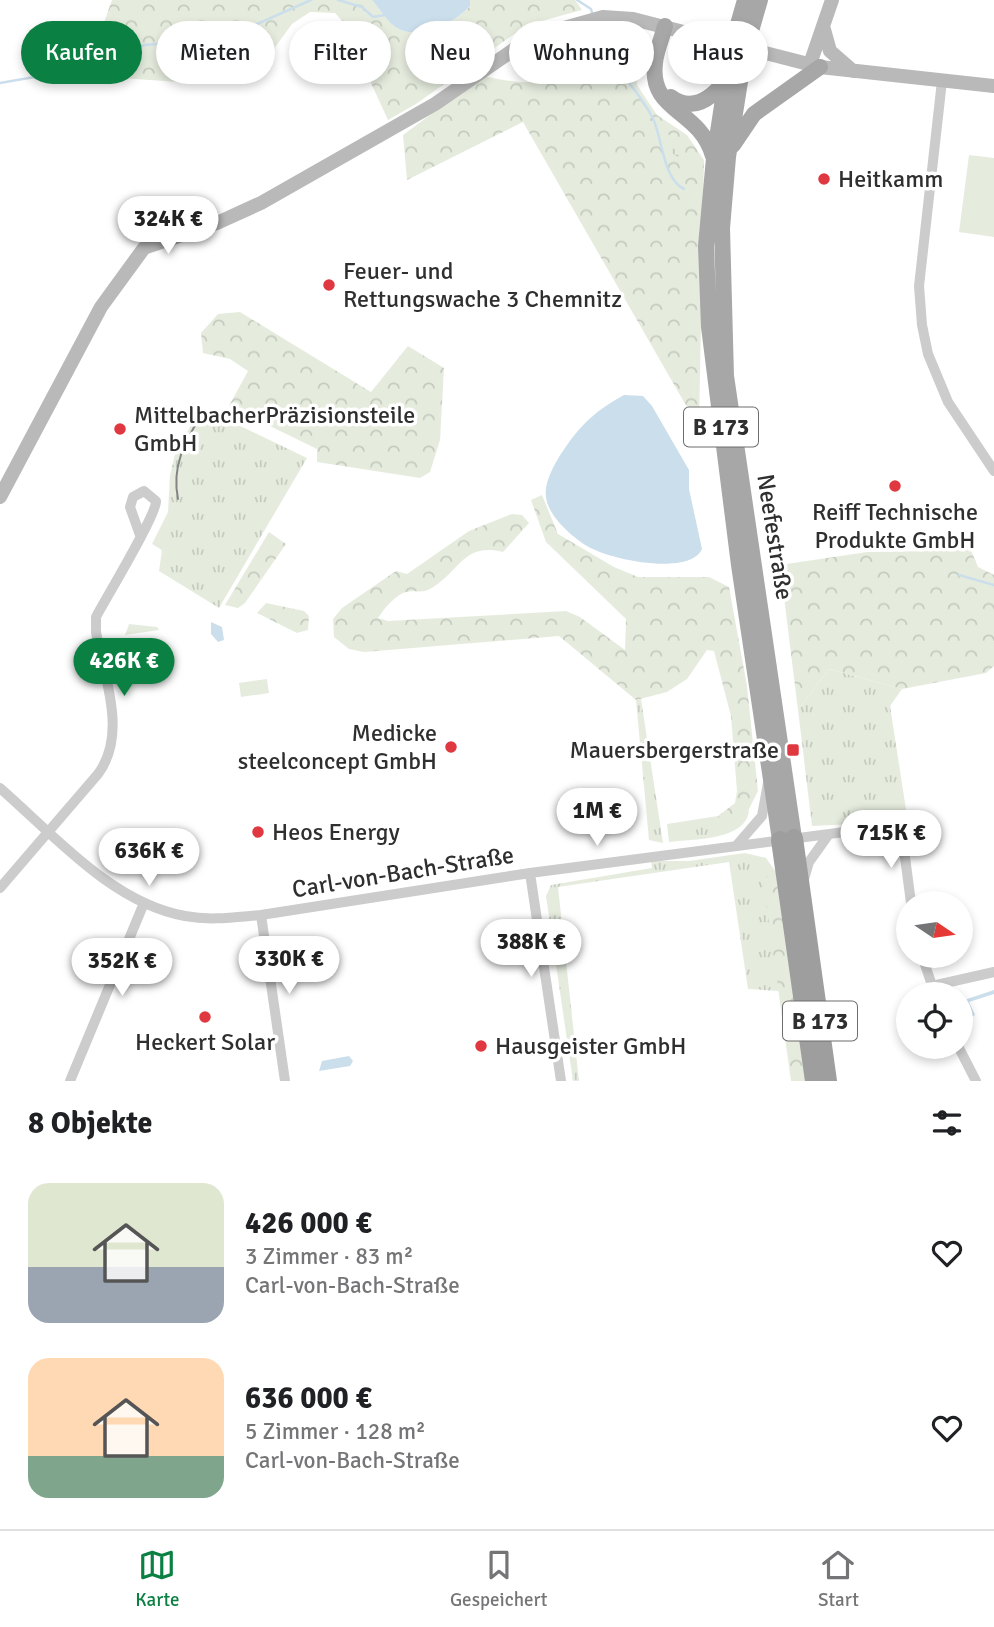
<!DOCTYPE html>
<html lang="de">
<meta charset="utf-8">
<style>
body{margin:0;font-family:Signika,sans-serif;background:#f2f2f2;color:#202124;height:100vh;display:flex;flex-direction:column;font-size:26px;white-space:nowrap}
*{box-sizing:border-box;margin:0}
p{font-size:23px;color:#757577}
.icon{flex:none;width:38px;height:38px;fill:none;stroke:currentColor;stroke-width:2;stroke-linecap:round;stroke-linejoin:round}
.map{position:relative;height:1081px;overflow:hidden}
.drawer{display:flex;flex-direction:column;background:#fff;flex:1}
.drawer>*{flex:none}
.banner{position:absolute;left:21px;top:21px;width:952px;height:63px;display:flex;gap:14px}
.needle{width:46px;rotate:103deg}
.controls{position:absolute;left:896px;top:891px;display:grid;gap:14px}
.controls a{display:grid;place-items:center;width:77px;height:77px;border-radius:50%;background:#fff;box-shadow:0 4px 10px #0003;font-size:35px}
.price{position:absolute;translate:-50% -60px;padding:0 16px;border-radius:24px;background:#fff;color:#222;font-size:23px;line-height:46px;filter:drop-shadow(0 2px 4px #0008)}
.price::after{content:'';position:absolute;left:50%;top:42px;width:21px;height:16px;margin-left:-10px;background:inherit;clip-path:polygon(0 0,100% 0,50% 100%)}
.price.selected{background:#0b8043;color:#fff}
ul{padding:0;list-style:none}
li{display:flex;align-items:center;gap:21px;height:175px;padding:0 28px}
li span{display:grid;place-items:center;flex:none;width:196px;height:140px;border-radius:21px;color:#555}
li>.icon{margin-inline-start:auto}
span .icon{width:84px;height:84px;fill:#fffc;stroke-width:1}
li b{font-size:30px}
h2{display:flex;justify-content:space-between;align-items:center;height:84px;padding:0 28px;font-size:30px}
.chip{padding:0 24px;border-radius:32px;background:#fff;box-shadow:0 4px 10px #0003;font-size:24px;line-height:63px}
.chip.selected{background:#0b8043;color:#fff}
.dock{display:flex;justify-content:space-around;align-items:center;height:98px;border-top:2px solid #e0e0e0;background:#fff;font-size:19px;color:#757577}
.dock a{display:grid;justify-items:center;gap:4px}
.dock .selected{color:#0b8043}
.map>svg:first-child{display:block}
</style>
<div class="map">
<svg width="994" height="1081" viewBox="0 0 994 1081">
<defs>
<pattern id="grass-tufts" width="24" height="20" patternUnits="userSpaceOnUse" patternTransform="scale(1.75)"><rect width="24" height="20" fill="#e5ecde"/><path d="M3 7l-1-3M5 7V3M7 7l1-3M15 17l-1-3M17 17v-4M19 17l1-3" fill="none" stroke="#c5cbbf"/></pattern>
<pattern id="forest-crowns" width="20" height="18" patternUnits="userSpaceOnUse" patternTransform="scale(1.75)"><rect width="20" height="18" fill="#e5ecde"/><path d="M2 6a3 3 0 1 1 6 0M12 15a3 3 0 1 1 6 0" fill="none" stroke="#c5cbbf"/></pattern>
<pattern id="wetland-marsh" width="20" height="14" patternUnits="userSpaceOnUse" patternTransform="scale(1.75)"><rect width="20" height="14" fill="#e5ecde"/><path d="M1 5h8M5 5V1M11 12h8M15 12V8" fill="none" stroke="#c5cbbf"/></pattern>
</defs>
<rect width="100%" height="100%" fill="#fff"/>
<!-- grass -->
<path fill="url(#grass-tufts)" d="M201,407L307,458L219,608L159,571L162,550L152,544L168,512L170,476L175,454Z
M129,624L157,627L159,630L125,635Z
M829,669L902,689L890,706L907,816L895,822L812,826L798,710Z
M641,699L663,843L649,840L636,700Z
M749,809C748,841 692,839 669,842L667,824L718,816L735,821Z
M745,853L766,858L778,875L769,907L779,991L748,989L729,862L558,887L579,1081H573L546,896L551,885L652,868L651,861H689Z"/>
<!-- forest -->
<path fill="url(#forest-crowns)" d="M112,0H372C379,8 386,20 394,26C417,43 453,24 470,6V0H575L582,10L527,25L416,104L388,120L343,22L335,13L310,12L292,24L252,79L192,83L79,75L102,28Z
M612,27L632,33L637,85L657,115L687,135L704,160L699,428L523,122L407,180L403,135L482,76C520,83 547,90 577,62L571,40L587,30Z
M240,312L371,392L408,346L444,368L440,440L430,472L420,478L317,462V449L229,406L248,371L230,359L203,353L201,333L218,314Z
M542,495L558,534L614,567L638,577H709L729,587L747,686L758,791L749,809L735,822L718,816L735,803L737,791L731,716L714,651L707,650L687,679L667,692L636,700L559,636L364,652L349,649L334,637L333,619L342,608L396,571L407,574L469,531L512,514L522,515L529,523L503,552C461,542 460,574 428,590C421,593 413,590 406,592C395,595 384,609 378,618L388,621L566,611L580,617L625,650L626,619L546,542L531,500Z
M962,529L978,567L994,575V666L986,673L902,689L829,669L798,710L780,565L867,552L936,551Z
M269,532L286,544L245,603L238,608L225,605Z
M266,603L304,611L309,616L308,630L297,633L257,613Z
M771,872L778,875L808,1081H791L763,880Z"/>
<!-- wetland -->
<path fill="url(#wetland-marsh)" d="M664,130L682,147L678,157L666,149L660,136Z"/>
<!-- pitch -->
<path fill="#e5ecde" d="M969,155L994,158V237L959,232Z
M267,679L269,693L241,697L239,683Z"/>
<!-- water -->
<path fill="#cbdeeb" d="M372,0H470V6C453,24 417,43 394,26C386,20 379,8 372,0Z
M624,395L643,396L652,406L689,470V489L702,549C689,577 608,559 587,546C572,537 548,516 546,497C544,481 556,461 565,448C583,422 597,410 624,395Z
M211,622L222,627L224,640L218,642L211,634Z
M994,990V994L969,1002L975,1015L970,1018L961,1001Z
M349,1056L353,1061L350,1066L319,1071L322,1061Z"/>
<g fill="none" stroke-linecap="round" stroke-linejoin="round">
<!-- stream -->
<path stroke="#cbdeeb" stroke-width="2.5" d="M338,0L362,7L373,17L385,15
M577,0L591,9L592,13
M594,27L595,35L605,42C614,71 642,93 654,121C662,140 664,180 684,189
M0,83L80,69L144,45L185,42L208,46L311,0
M959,575L994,585"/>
<!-- minor -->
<path stroke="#ccc" stroke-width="10" d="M942,81L919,286L922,325L928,354L948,402L994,471
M0,788C54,835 112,903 185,916C211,921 236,917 261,915L530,873L875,828L891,831L902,845L905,857L911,903
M736,846L762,816L768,783
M530,873L561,1081
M804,879L809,862L829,834
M0,888L98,774C128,734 104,676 96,632V617C106,598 157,514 156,501L144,491L133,497L130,507L140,535
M261,915L285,1081
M922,956L935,994
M932,986L994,972
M958,1046L976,1081
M70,1081L144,903"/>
<!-- secondary -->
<path stroke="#b9b9b9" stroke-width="14" d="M823,26L830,51L853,71
M810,64L832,0
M0,497L101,307L144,248L217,223L261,203L435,104L532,37L603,17L633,19L820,67L994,86"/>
<!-- primary -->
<path stroke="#a7a7a7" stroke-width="16" d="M665,26C662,38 656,51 655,63C649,113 699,108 713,156
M737,28L745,0
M751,31L760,0
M729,60L714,158L706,246L709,327L739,565L780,840
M743,63L728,157L722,228L726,376L794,838
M671,97C692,113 711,99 725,81
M733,145L754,114L820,67"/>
<!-- trunk -->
<path stroke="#9e9e9e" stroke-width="18" d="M794,838L828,1081
M780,840L814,1081"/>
<!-- tram -->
<path stroke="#848484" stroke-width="2" d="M178,499C171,465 186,441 202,413"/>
<!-- primary-bridge -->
<path stroke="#a7a7a7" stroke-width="16" d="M729,60L737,28
M743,63L751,31"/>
</g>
<!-- markers -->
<g fill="#e03840" stroke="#fff" stroke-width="2.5">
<circle cx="824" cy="179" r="7"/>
<circle cx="329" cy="285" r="7"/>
<circle cx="120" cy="429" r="7"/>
<circle cx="895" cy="486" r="7"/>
<circle cx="451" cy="747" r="7"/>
<rect x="786" y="743" width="14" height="14" rx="3.5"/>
<circle cx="258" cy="832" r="7"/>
<circle cx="205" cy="1017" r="7"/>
<circle cx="481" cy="1046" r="7"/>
</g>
<g text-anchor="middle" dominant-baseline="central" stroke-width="7" stroke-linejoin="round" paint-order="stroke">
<!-- shield labels -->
<g fill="#fff" stroke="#6d6d6d" stroke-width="2">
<rect x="684" y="407.5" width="74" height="39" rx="5"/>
<rect x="783" y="1001.5" width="74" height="39" rx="5"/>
</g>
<g font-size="23" font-weight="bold" fill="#2f2f2f">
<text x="721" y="427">B 173</text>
<text x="820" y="1021">B 173</text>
</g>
<!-- poi labels -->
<g font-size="24" fill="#2f2f2f" stroke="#fff" text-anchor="start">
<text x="838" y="179">Heitkamm</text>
<text x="343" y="271">Feuer- und<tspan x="343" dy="28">Rettungswache 3 Chemnitz</tspan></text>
<text x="134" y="415">MittelbacherPräzisionsteile<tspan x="134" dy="28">GmbH</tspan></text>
<text x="895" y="512" text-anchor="middle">Reiff Technische<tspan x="895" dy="28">Produkte GmbH</tspan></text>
<text x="437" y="733" text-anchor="end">Medicke<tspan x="437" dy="28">steelconcept GmbH</tspan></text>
<text x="779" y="750" text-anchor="end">Mauersbergerstraße</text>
<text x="272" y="832">Heos Energy</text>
<text x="205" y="1042" text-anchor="middle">Heckert Solar</text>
<text x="495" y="1046">Hausgeister GmbH</text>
</g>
<!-- street labels -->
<g font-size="24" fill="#2f2f2f" stroke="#fff">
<text transform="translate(775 537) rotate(81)">Neefestraße</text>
<text transform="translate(403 872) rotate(-9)">Carl-von-Bach-Straße</text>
</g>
</g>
</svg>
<div class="controls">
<a><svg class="needle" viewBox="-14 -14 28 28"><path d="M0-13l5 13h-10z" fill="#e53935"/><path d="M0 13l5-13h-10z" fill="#757577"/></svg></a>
<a><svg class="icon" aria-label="locate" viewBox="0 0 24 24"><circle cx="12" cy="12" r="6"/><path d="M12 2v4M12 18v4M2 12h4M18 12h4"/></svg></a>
</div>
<b class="price" style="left:168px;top:256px">324K €</b>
<b class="price selected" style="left:124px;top:698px">426K €</b>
<b class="price" style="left:597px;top:848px">1M €</b>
<b class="price" style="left:891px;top:870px">715K €</b>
<b class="price" style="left:149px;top:888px">636K €</b>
<b class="price" style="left:531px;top:979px">388K €</b>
<b class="price" style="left:289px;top:996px">330K €</b>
<b class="price" style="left:122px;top:998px">352K €</b>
<div class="banner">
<a class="chip selected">Kaufen</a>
<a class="chip">Mieten</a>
<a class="chip">Filter</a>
<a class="chip">Neu</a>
<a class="chip">Wohnung</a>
<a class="chip">Haus</a>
</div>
</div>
<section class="drawer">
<h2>8 Objekte<svg class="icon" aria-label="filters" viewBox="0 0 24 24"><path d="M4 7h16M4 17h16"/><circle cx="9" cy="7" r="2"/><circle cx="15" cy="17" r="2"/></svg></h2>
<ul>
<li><span style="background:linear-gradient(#dfe7d0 60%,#9aa5b1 0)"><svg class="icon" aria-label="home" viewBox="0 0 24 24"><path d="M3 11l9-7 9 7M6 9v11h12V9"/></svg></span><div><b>426 000 €</b><p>3 Zimmer · 83 m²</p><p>Carl-von-Bach-Straße</p></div><svg class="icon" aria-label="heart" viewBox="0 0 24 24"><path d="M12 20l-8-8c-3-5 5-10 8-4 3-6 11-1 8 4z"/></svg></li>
<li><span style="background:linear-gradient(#ffd9b3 70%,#7fa58c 0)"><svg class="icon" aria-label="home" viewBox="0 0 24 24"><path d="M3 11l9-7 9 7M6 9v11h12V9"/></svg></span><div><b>636 000 €</b><p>5 Zimmer · 128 m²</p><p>Carl-von-Bach-Straße</p></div><svg class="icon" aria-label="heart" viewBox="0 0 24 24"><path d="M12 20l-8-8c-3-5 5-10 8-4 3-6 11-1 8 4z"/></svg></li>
</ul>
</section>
<nav class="dock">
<a class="selected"><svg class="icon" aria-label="map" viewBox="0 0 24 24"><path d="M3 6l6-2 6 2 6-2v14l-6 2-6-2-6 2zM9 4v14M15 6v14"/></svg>Karte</a>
<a><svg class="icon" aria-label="saved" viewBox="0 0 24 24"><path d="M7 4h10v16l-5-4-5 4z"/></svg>Gespeichert</a>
<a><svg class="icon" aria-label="home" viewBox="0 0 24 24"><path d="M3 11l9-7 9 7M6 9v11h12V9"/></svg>Start</a>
</nav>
